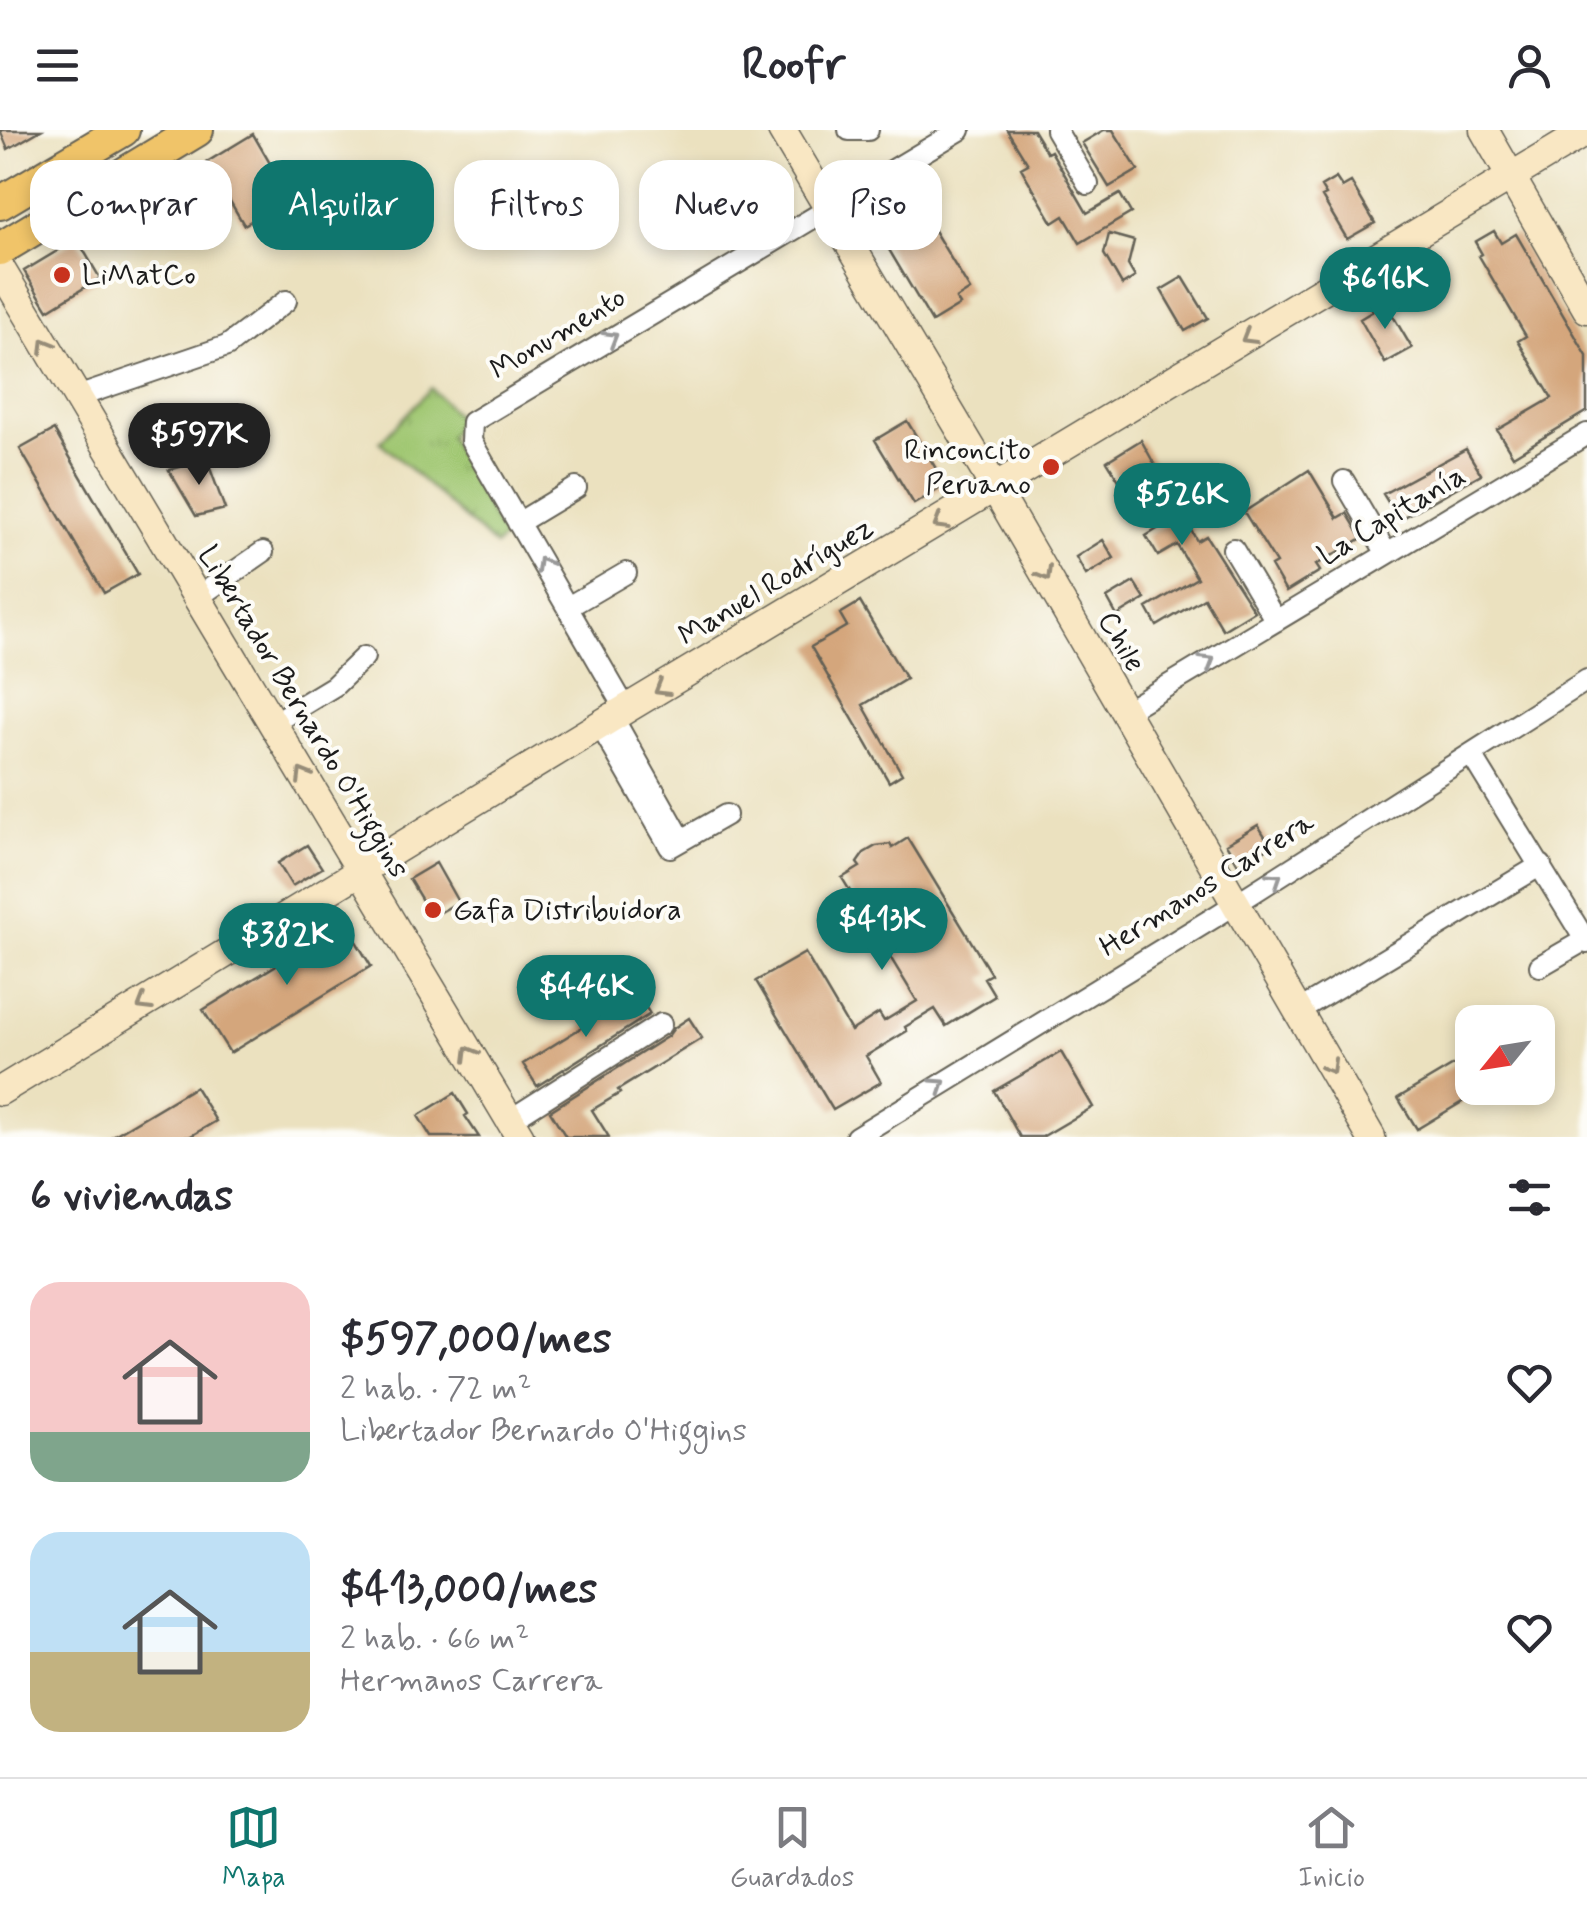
<!DOCTYPE html>
<html lang="es">
<meta charset="utf-8">
<style>
body{margin:0;font-family:Mynerve,sans-serif;background:#f2f2f3;color:#2b2b33;height:100vh;display:flex;flex-direction:column;font-size:38px;white-space:nowrap}
*{box-sizing:border-box;margin:0}
p{font-size:32px;color:#7c7c81}
.icon{flex:none;width:55px;height:55px;fill:none;stroke:currentColor;stroke-width:2;stroke-linecap:round;stroke-linejoin:round}
.map{position:relative;height:1007px;overflow:hidden}
.details{display:flex;flex-direction:column;background:#fff;flex:1}
.details>*{flex:none}
.guide{position:absolute;left:30px;top:30px;width:1000px;height:90px;display:flex;gap:20px}
.needle{width:65px;rotate:240deg}
.buttons{position:absolute;left:1455px;top:875px;display:grid;gap:20px}
.buttons a{display:grid;place-items:center;width:100px;height:100px;border-radius:20px;background:#fff;box-shadow:0 5px 15px #0003;font-size:50px}
.price{position:absolute;translate:-50% -85px;padding:0 22px;border-radius:35px;background:#0f766e;color:#fff;font-size:32px;line-height:65px;filter:drop-shadow(0 2px 5px #0008)}
.price::after{content:'';position:absolute;left:50%;top:60px;width:30px;height:22px;margin-left:-15px;background:inherit;clip-path:polygon(0 0,100% 0,50% 100%)}
.price.active{background:#222;color:#fff}
ul{padding:0;list-style:none}
li{display:flex;align-items:center;gap:30px;height:250px;padding:0 30px}
li span{display:grid;place-items:center;flex:none;width:280px;height:200px;border-radius:30px;color:#555}
li>.icon{margin-inline-start:auto}
span .icon{width:120px;height:120px;fill:#fffc;stroke-width:1}
li b{font-size:42px}
h2{display:flex;justify-content:space-between;align-items:center;height:120px;padding:0 30px;font-size:42px}
.pill{padding:0 35px;border-radius:30px;background:#fff;box-shadow:0 5px 15px #0003;font-size:35px;line-height:90px}
.pill.active{background:#0f766e;color:#fff}
header{display:flex;justify-content:space-between;align-items:center;height:130px;padding:0 30px;background:#fff;font-size:45px;font-weight:700}
.tab-bar{display:flex;justify-content:space-around;align-items:center;height:140px;border-top:2px solid #e1e1e2;background:#fff;font-size:28px;color:#7c7c81}
.tab-bar a{display:grid;justify-items:center;gap:5px}
.tab-bar .active{color:#0f766e}
.map>svg:first-child{display:block}
</style>
<header><svg class="icon" aria-label="menu" viewBox="0 0 24 24"><path d="M4 6h16M4 12h16M4 18h16"/></svg>Roofr<svg class="icon" aria-label="person" viewBox="0 0 24 24"><circle cx="12" cy="8" r="4"/><path d="M4 21q1-7 8-7t8 7"/></svg></header>
<div class="map">
<svg width="1587" height="1007" viewBox="0 0 1587 1007">
<defs>
<pattern id="grass-tufts" width="24" height="20" patternUnits="userSpaceOnUse" patternTransform="scale(2.5)"><rect width="24" height="20" fill="#a0c772"/><path d="M3 7l-1-3M5 7V3M7 7l1-3M15 17l-1-3M17 17v-4M19 17l1-3" fill="none" stroke="#89aa62"/></pattern>
</defs>
<rect width="100%" height="100%" fill="#fdfcf7"/>
<filter id="ink" filterUnits="userSpaceOnUse"><feTurbulence type="fractalNoise" baseFrequency=".01" numOctaves="2"/><feDisplacementMap in="SourceGraphic" scale="20" xChannelSelector="R" yChannelSelector="G"/><feConvolveMatrix kernelMatrix="1 2 1 2 8 2 1 2 1" color-interpolation-filters="sRGB"/></filter>
<filter id="wash" filterUnits="userSpaceOnUse"><feTurbulence type="fractalNoise" baseFrequency=".0048" numOctaves="4" result="noise"/><feDisplacementMap in="SourceGraphic" scale="40" xChannelSelector="R" yChannelSelector="G"/><feGaussianBlur stdDeviation="2.25" result="paint"/><feColorMatrix in="noise" values="0 0 0 0 0 0 0 0 0 0 0 0 0 0 0 0 0 1.4 0 .05"/><feComposite in="paint" operator="in"/></filter>
<g filter="url(#wash)">
<rect width="100%" height="100%" fill="#ebe1bf"/>
<!-- grass -->
<path fill="url(#grass-tufts)" stroke="#5e7247" stroke-width="2.5" d="M431,258L459,289L449,307L504,408L495,416L380,312Z"/>
<g id="blocks">
<!-- building -->
<path fill="#d4a67c" d="M0,0H41L8,19Z
M1007,0H1033L1047,23L1051,21L1087,83L1120,64L1131,83L1080,113L1064,86L1053,93L1021,38L1028,34Z
M1104,0H1113L1138,40L1109,57L1082,13Z
M253,4L290,68L244,95L207,32Z
M1336,48L1342,57L1351,52L1375,93L1347,109L1322,67L1326,65L1321,57Z
M924,84L970,160L956,169L960,175L932,192L885,113L893,108L890,104Z
M1494,101L1501,113L1516,104L1587,226V281L1513,326L1497,300L1552,268L1518,211L1526,206L1479,126L1482,124L1475,112Z
M1109,104L1134,111L1128,135L1135,147L1122,155L1104,124Z
M77,109L100,148L48,180L24,141Z
M1183,147L1208,188L1185,201L1161,160Z
M1383,169L1412,218L1385,233L1360,189L1373,181L1370,176Z
M907,291L946,355L914,374L875,310Z
M54,300L138,444L104,463L20,319Z
M1141,310L1197,411L1206,406L1254,481L1223,500L1204,468L1157,496L1147,478L1197,448L1177,415L1158,426L1146,406L1167,393L1139,348L1123,357L1107,331Z
M1466,319L1481,344L1399,390L1383,364Z
M207,330L225,379L196,386L169,340Z
M1309,340L1338,388L1347,383L1362,408L1316,435L1320,441L1286,462L1271,436L1276,433L1244,382Z
M1103,410L1114,428L1086,445L1076,427Z
M1134,452L1145,469L1117,486L1107,468Z
M860,472L906,549L863,575L902,644L889,652L811,517L847,496L840,484Z
M1258,695L1271,716L1239,736L1226,714Z
M908,708L991,844L984,848L995,866L946,896L935,879L905,897L907,901L866,926L881,952L833,980L756,851L805,823L851,901L879,883L884,891L917,871L842,748L860,737L857,733L864,723L876,716L890,714L892,718Z
M307,715L322,738L292,756L278,733Z
M436,733L458,772L432,787L409,749Z
M345,793L371,836L230,923L203,880Z
M637,863L650,884L537,956L523,934Z
M689,888L702,908L618,960L620,963L592,980L609,1007H566L550,981L668,906L674,898Z
M1061,922L1093,977L1042,1007H1020L994,961Z
M1472,924V966L1417,999L1398,968Z
M195,957L216,991L189,1007H111Z
M455,963L468,984L465,986L479,1007H431L418,986Z"/>
</g>
</g>
<g filter="url(#ink)">
<use href="#blocks" fill-opacity="0" stroke="#646155" stroke-width="2.5"/>
<g fill="none" stroke-linecap="round" stroke-linejoin="round">
<defs>
<path id="street" d="M849,0H868
M1056,0L1088,54
M77,267L227,216L286,171
M1344,351L1387,424
M518,393L576,358
M1233,419L1276,491
M198,467L263,422
M568,477L626,443
M626,579L471,311L472,292L960,0
M1124,582L1587,304
M613,588L676,700
M273,593L334,556L364,527
M600,595L670,717L726,685
M1471,624L1587,813
M1540,836L1585,810
M1298,881L1541,735
M510,990L661,894
M856,1007L1218,785L1587,550"/>
<path id="secondary" d="M782,0L985,341L1371,1007
M1484,0L1587,179
M0,138L520,1007
M0,961L626,579L1587,1"/>
<path id="primary" d="M0,73L123,0
M0,119L197,0"/>
</defs>
<!-- street casing -->
<use href="#street" stroke="#646155" stroke-width="24"/>
<!-- secondary casing -->
<use href="#secondary" stroke="#646155" stroke-width="31"/>
<!-- primary casing -->
<use href="#primary" stroke="#646155" stroke-width="36"/>
<!-- street -->
<use href="#street" stroke="#fff" stroke-width="20"/>
<!-- secondary -->
<use href="#secondary" stroke="#f9e7c3" stroke-width="28"/>
<!-- primary -->
<use href="#primary" stroke="#f0c469" stroke-width="32"/>
</g>
<!-- one-way arrows -->
<defs><path id="oneway-chevron" d="M-2-3.5L2.5 0L-2 3.5" fill="none" stroke-width="1.6" stroke-linecap="round" stroke-linejoin="round" transform="scale(2.5)"/></defs>
<g stroke="#968c78">
<use href="#oneway-chevron" transform="translate(1248 207) rotate(149)"/>
<use href="#oneway-chevron" transform="translate(46 215) rotate(-121)"/>
<use href="#oneway-chevron" transform="translate(940 393) rotate(149)"/>
<use href="#oneway-chevron" transform="translate(1045 444) rotate(60)"/>
<use href="#oneway-chevron" transform="translate(661 559) rotate(149)"/>
<use href="#oneway-chevron" transform="translate(303 645) rotate(-121)"/>
<use href="#oneway-chevron" transform="translate(144 874) rotate(149)"/>
<use href="#oneway-chevron" transform="translate(470 923) rotate(-121)"/>
<use href="#oneway-chevron" transform="translate(1330 937) rotate(60)"/>
</g>
<g stroke="#999">
<use href="#oneway-chevron" transform="translate(611 208) rotate(-31)"/>
<use href="#oneway-chevron" transform="translate(543 434) rotate(-120)"/>
<use href="#oneway-chevron" transform="translate(1208 532) rotate(-31)"/>
<use href="#oneway-chevron" transform="translate(1275 749) rotate(-33)"/>
<use href="#oneway-chevron" transform="translate(939 955) rotate(-33)"/>
</g>
</g>
<!-- markers -->
<g fill="#c8321e" stroke="#fdfcf7" stroke-width="4">
<circle cx="62" cy="145" r="10"/>
<circle cx="1051" cy="337" r="10"/>
<circle cx="433" cy="780" r="10"/>
</g>
<g text-anchor="middle" dominant-baseline="central" stroke-width="8" stroke-linejoin="round" paint-order="stroke">
<!-- poi labels -->
<g font-size="30" fill="#1c1c1c" stroke="#fdfcf7" text-anchor="start">
<text x="82" y="145">LiMatCo</text>
<text x="1031" y="320" text-anchor="end">Rinconcito<tspan x="1031" dy="34">Peruano</tspan></text>
<text x="453" y="780">Gafa Distribuidora</text>
</g>
<!-- street labels -->
<g font-size="30" fill="#1c1c1c" stroke="#fdfcf7">
<text transform="translate(558 204) rotate(-31)">Monumento</text>
<text transform="translate(1392 386) rotate(-31)">La Capitanía</text>
<text transform="translate(776 452) rotate(-31)">Manuel Rodríguez</text>
<text transform="translate(1121 512) rotate(60)">Chile</text>
<text transform="translate(303 582) rotate(59)">Libertador Bernardo O'Higgins</text>
<text transform="translate(1207 755) rotate(-32)">Hermanos Carrera</text>
</g>
</g>
</svg>
<div class="buttons">
<a><svg class="needle" viewBox="-14 -14 28 28"><path d="M0-13l5 13h-10z" fill="#e53935"/><path d="M0 13l5-13h-10z" fill="#7c7c81"/></svg></a>
</div>
<b class="price" style="left:1385px;top:202px">$616K</b>
<b class="price active" style="left:199px;top:358px">$597K</b>
<b class="price" style="left:1182px;top:418px">$526K</b>
<b class="price" style="left:882px;top:843px">$413K</b>
<b class="price" style="left:287px;top:858px">$382K</b>
<b class="price" style="left:586px;top:910px">$446K</b>
<div class="guide">
<a class="pill">Comprar</a>
<a class="pill active">Alquilar</a>
<a class="pill">Filtros</a>
<a class="pill">Nuevo</a>
<a class="pill">Piso</a>
</div>
</div>
<section class="details">
<h2>6 viviendas<svg class="icon" aria-label="filters" viewBox="0 0 24 24"><path d="M4 7h16M4 17h16"/><circle cx="9" cy="7" r="2"/><circle cx="15" cy="17" r="2"/></svg></h2>
<ul>
<li><span style="background:linear-gradient(#f6c9c9 75%,#7fa58c 0)"><svg class="icon" aria-label="home" viewBox="0 0 24 24"><path d="M3 11l9-7 9 7M6 9v11h12V9"/></svg></span><div><b>$597,000/mes</b><p>2 hab. · 72 m²</p><p>Libertador Bernardo O'Higgins</p></div><svg class="icon" aria-label="heart" viewBox="0 0 24 24"><path d="M12 20l-8-8c-3-5 5-10 8-4 3-6 11-1 8 4z"/></svg></li>
<li><span style="background:linear-gradient(#bfe0f5 60%,#c2b280 0)"><svg class="icon" aria-label="home" viewBox="0 0 24 24"><path d="M3 11l9-7 9 7M6 9v11h12V9"/></svg></span><div><b>$413,000/mes</b><p>2 hab. · 66 m²</p><p>Hermanos Carrera</p></div><svg class="icon" aria-label="heart" viewBox="0 0 24 24"><path d="M12 20l-8-8c-3-5 5-10 8-4 3-6 11-1 8 4z"/></svg></li>
</ul>
</section>
<nav class="tab-bar">
<a class="active"><svg class="icon" aria-label="map" viewBox="0 0 24 24"><path d="M3 6l6-2 6 2 6-2v14l-6 2-6-2-6 2zM9 4v14M15 6v14"/></svg>Mapa</a>
<a><svg class="icon" aria-label="saved" viewBox="0 0 24 24"><path d="M7 4h10v16l-5-4-5 4z"/></svg>Guardados</a>
<a><svg class="icon" aria-label="home" viewBox="0 0 24 24"><path d="M3 11l9-7 9 7M6 9v11h12V9"/></svg>Inicio</a>
</nav>
